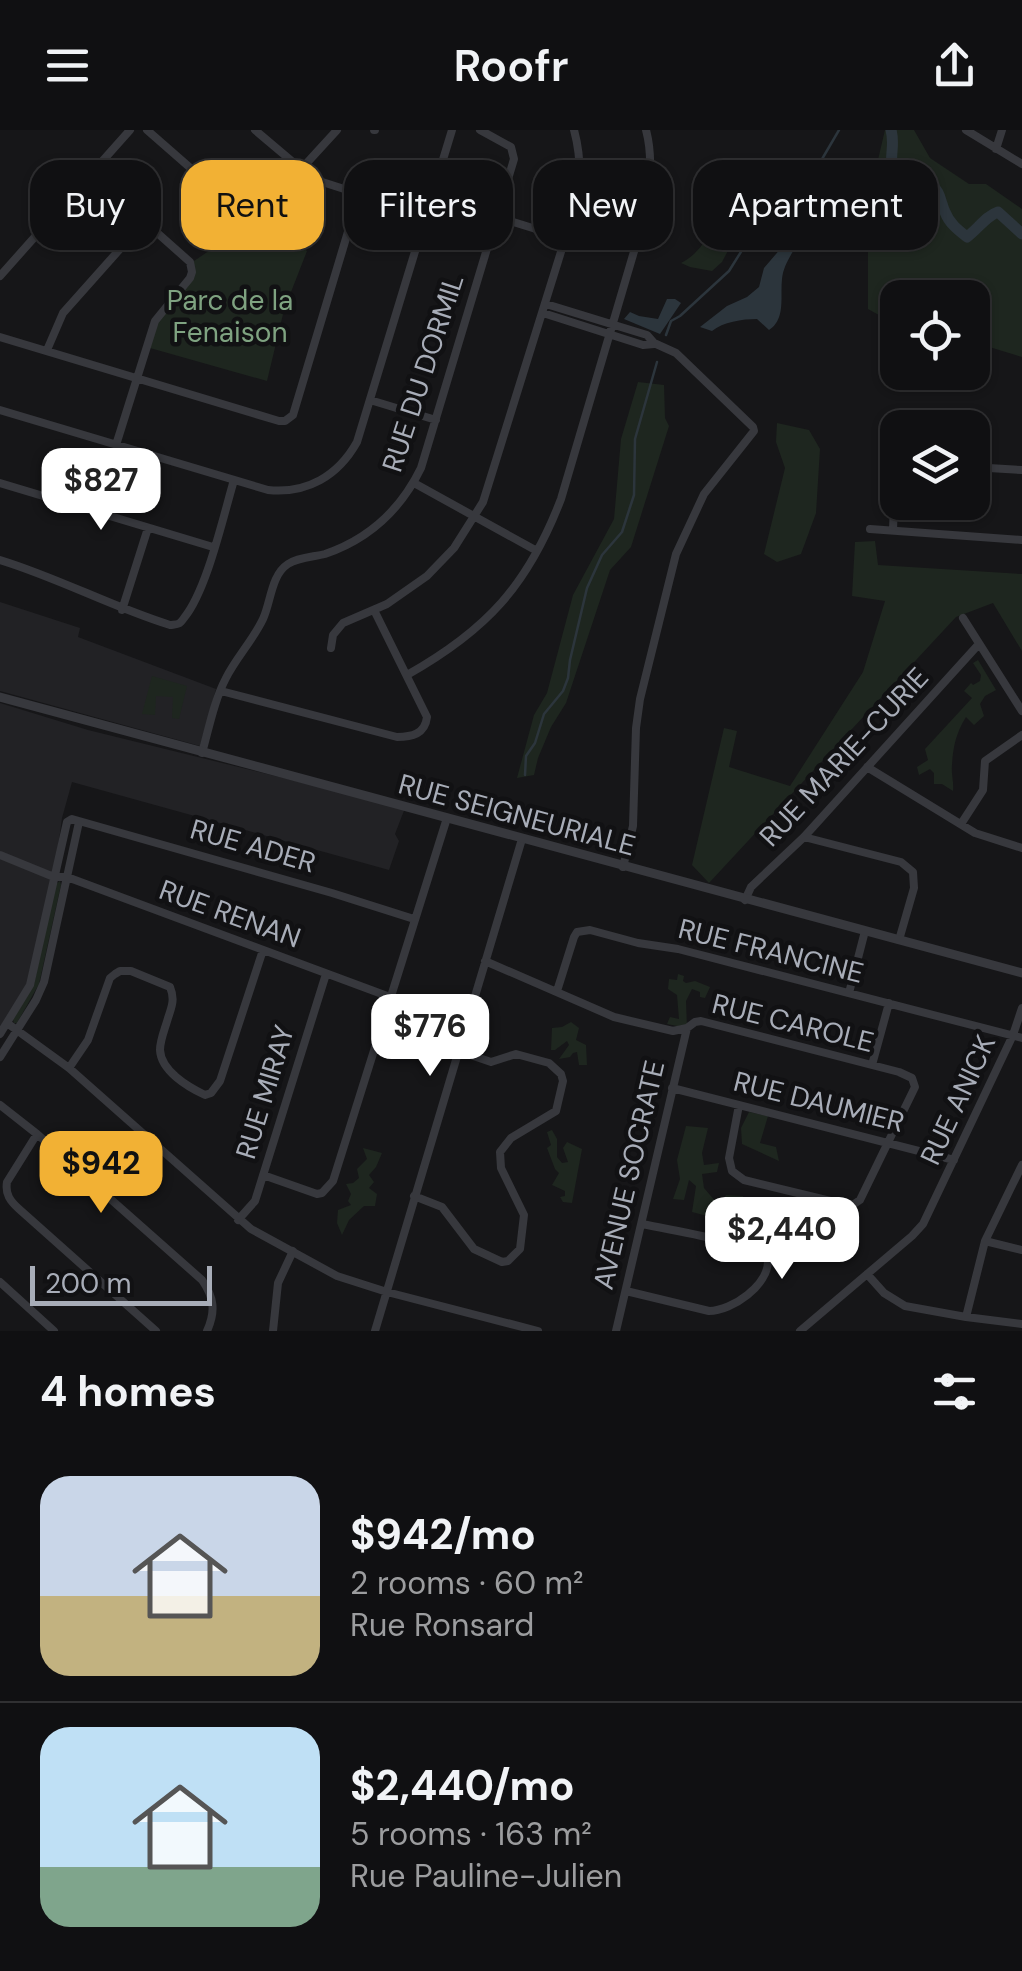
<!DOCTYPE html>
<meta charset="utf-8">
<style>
body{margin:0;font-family:"DM Sans",sans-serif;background:#19191b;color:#f1f3f6;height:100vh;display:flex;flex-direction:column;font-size:38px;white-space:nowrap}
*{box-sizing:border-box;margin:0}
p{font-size:32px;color:#9c9d9f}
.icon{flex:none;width:55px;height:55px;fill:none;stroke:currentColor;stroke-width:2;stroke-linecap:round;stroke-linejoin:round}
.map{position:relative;height:1201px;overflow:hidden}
.side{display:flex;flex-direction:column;background:#101012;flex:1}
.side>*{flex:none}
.hud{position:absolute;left:30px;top:30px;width:962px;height:90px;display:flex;gap:20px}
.fabs{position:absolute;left:880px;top:150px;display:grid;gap:20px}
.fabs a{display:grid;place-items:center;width:110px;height:110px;border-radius:20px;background:#101012;box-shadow:0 2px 8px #0004,0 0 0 2px #303032;font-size:50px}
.scale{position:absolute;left:30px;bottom:25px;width:182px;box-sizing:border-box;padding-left:10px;border:5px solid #a8adb8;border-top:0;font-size:28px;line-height:35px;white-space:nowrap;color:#a8adb8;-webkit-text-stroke:8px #111113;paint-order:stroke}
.price{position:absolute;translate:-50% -85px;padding:0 22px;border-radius:20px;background:#fff;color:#222;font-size:32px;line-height:65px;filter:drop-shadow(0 2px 5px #0008)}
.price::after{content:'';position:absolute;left:50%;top:60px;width:30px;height:22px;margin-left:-15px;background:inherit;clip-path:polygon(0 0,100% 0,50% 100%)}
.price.active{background:#f2b134;color:#111}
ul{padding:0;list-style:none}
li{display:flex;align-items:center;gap:30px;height:250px;padding:0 40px}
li+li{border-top:2px solid #303032}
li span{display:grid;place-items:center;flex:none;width:280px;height:200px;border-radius:30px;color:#555}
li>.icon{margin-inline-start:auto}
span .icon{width:120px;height:120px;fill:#fffc;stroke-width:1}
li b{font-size:42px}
h2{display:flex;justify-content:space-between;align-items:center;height:120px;padding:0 40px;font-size:42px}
.tag{padding:0 35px;border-radius:30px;background:#101012;box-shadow:0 2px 8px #0004,0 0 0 2px #303032;font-size:35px;line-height:90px}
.tag.active{background:#f2b134;color:#111}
header{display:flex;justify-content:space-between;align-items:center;height:130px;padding:0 40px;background:#101012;font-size:45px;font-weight:600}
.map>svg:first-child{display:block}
</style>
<header><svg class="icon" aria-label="menu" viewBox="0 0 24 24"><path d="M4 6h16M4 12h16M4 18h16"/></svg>Roofr<svg class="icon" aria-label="share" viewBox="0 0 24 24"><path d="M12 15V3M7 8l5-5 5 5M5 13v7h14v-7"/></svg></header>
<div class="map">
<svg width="1022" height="1201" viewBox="0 0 1022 1201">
<rect width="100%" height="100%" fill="#161618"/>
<!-- built -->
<path fill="#222225" d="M0,472L80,498L78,507L216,559L200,616L0,561Z
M0,573L88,600L405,678L395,704L399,711L389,740L72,652L62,688L54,747L30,855L0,904Z"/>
<!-- green -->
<path fill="#1e261f" d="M885,0H914L930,28L969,54H986L1022,79V227L973,212L972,168H898L897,195L868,179V72Z
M267,88L307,121L284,180L267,251L150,218L158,191L193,149L194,131L219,114L240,90L253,94Z
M711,100L724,103L731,115L722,132L712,141L690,137L681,133C696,125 703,115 711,100Z
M638,252L664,255L665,288L669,296L631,417L610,440L566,573L551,597L538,628L534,645L517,648L534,585L547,563L573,465L614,389L621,309Z
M777,293L809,300L820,319L816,383L801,424L777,432L764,424L785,338L776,312Z
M875,411L878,435L1022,444V521L993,473L956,487L709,753L692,735L724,598L737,601L729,637L790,656L863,542L885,471L852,466L855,412Z
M978,530L996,560L985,566L980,574L984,586L974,595L966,587C956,603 953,617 952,635C951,644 954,652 953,661L942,654H934V643L930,639L919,645L917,637L928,630L925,619L972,568L964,561L971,553L973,555L980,551L981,545L973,533Z
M152,546L187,556L179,589L172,588L173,567L156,566L155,585L142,584Z
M60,751L61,755L39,854L17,893H14L13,890L34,854L56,754Z
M678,844L684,846L683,851L686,853L695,851L710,857L705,868L700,867V862L692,859L686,871L687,898L667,894L670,887L679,889L677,865L668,859L669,849L677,850Z
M571,892L579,898L576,910L586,915L587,935H579L577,922L573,923L570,927L559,929L569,915L567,911L555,920H551L552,898L562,897Z
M749,982L768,986L760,1013L776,1017L779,1031L742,1014L741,998Z
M686,996L708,998L702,1023L704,1035L719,1033L717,1042L702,1044L704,1058L716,1072H722L726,1065L743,1066V1074L751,1081L738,1082L734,1093L692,1082L696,1056L689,1050L684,1070L673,1069L680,1049L677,1030Z
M552,1000L557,1009V1027L562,1033L568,1032L563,1018L567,1012L582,1019L572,1073L563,1072L560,1067L565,1066V1061L552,1055L559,1043L555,1039L547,1018L551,1015L547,1002Z
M363,1018L382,1023L376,1037L369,1045L374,1052L369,1058L377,1064L375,1076H364L349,1090L342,1105L337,1093L338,1080L351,1075L348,1071L351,1064L346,1054L353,1053L359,1048L357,1039L367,1029Z"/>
<!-- water -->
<path fill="#2c353c" d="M806,89C805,111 784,127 782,149C780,166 786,189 769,200L757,189C742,189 723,192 712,201L700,197L727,176L747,167L759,157L764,138Z
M667,169H675L681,173L660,204L624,189L630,182L639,186L658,189Z"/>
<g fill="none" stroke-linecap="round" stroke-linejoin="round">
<!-- stream -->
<path stroke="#2c353c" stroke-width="2.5" d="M666,205L671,191L680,186L729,141L744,117L763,101L776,84L781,71L818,36L839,0
M525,645L526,626L535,613L544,584L563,561L568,548L570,530L587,458L602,425L622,402L634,365L635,309L657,232"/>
<!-- river -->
<path stroke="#2c353c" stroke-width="11" d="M891,0C895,14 890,24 892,37C904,44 922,46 930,53C941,62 940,71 945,82C949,93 958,100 967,107C978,99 986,86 998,82L1022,104"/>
<!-- minor -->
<path stroke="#37383d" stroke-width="8" d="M147,0L243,84L249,87L261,83L337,0
M255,0L313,49L425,85
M374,0H375
M966,0L1022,34
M996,19L1002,0
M91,44L190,132L192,142L190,148L155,191L116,315
M497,87L565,108
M0,146L130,0
M546,174L647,205L654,213L676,223L753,297L754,301L704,364L676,424L640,569L636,598L633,696L623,737
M543,183L643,215L654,214
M0,207L279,291H285L293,285L359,65
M47,220L63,183L144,92
M370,270L436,290
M0,280L268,360C307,364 338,346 357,312L452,0
M972,337L1022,340
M0,353L213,417
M414,353L537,421
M870,399L1022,410
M893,400L895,348L898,342
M0,430C59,448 112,477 170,495C179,494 179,495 184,488C207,460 223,387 234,350
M122,480L148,398
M963,488L1022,581
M331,518L333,505L343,493L387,474L427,446L454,418L483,372L579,64C581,41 580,22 574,0
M407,545C487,500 528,455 561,369L643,91C649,61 654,30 646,0
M221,561L397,607C412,607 425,604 427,587L374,480
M202,623C209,598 214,571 226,548C236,528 253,510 263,489C271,472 271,445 288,434C299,427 314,427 325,424C369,409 401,379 421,338L514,29L511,17L480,0
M867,637L975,703L1022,718
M961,694L983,660L985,631L1022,605
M804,707L901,732L913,742L914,758L899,810
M0,725L54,747H67L390,867
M745,770L751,757L804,707L978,515
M485,831L614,887L673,901L687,898L695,892L701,891L899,942L912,948L915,957L860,1070L851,1076L744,1050L732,1041L729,1028L739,975
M557,861L574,807L577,802L590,800L638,813L678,819L1022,908
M849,863L865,801
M7,893L69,938L251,1099L337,1146L387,1162L538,1201
M0,904L30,855L67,692L72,689L332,763L414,789
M0,927L36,870L44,852L79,692
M872,935L889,873
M69,938L88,910L110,848L115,844L120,841H131L170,857C175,869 172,876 168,888C165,899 160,910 160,920C161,941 188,957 205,965L211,963L220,951L263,820
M672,958L954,1030
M0,975L37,1004L202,1150C214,1167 216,1181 207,1201
M37,1004L7,1052C5,1064 10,1071 19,1079L156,1201
M263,1045L317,1064L322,1063L333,1051L447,688
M414,1066L442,1077L474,1119L502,1132L508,1131L520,1119L524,1085L501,1038L500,1022L511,1008L556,981L563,951L561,944L549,933L516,924L491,932L459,921
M238,1090L255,1071L326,844
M985,1111L1022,1120
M867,1144L884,1163L905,1176L966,1187L1022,1194
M0,1152L54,1201
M626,1161L709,1181C732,1181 769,1155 768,1130C748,1112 671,1100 642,1094
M966,1187L985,1111L1022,1035
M273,1201L278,1153L293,1121
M375,1201L522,709
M616,1201L687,898
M800,1201L912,1106L923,1094L1013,905L1022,878"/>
<!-- tertiary -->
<path stroke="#37383d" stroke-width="9" d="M0,567L1022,843"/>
</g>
<g text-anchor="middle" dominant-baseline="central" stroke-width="9" stroke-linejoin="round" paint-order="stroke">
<!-- park labels -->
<g font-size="28" fill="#7fa381" stroke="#111113">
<text x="230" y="170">Parc de la<tspan x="230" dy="32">Fenaison</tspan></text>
</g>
<!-- street labels -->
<g font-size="28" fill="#a8adb8" stroke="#111113">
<text transform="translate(423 243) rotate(-72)">RUE DU DORMIL</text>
<text transform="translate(844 627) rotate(-47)">RUE MARIE-CURIE</text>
<text transform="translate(517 685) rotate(15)">RUE SEIGNEURIALE</text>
<text transform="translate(253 716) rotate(16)">RUE ADER</text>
<text transform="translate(230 784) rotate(20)">RUE RENAN</text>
<text transform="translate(771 821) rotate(14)">RUE FRANCINE</text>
<text transform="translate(793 893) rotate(14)">RUE CAROLE</text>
<text transform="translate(265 962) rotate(-73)">RUE MIRAY</text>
<text transform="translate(958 970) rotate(-65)">RUE ANICK</text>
<text transform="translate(819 972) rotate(14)">RUE DAUMIER</text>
<text transform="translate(629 1045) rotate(-77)">AVENUE SOCRATE</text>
</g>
</g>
</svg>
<div class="fabs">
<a><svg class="icon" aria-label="locate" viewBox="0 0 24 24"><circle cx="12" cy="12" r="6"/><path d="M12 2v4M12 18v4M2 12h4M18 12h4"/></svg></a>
<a><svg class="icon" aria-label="layers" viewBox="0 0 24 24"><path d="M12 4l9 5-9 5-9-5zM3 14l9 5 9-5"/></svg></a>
</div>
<div class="scale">200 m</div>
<b class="price" style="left:101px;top:403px">$827</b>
<b class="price" style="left:430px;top:949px">$776</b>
<b class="price active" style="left:101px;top:1086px">$942</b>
<b class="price" style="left:782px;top:1152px">$2,440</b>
<div class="hud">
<a class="tag">Buy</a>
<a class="tag active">Rent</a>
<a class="tag">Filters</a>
<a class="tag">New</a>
<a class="tag">Apartment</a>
</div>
</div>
<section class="side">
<h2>4 homes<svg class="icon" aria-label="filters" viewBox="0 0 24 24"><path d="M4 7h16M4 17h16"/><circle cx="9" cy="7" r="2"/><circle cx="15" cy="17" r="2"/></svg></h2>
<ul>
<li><span style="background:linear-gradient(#c9d6e8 60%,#c2b280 0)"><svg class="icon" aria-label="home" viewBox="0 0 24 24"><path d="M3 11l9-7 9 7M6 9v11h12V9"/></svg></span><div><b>$942/mo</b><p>2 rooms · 60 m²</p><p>Rue Ronsard</p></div></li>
<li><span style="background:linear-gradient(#bfe0f5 70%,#7fa58c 0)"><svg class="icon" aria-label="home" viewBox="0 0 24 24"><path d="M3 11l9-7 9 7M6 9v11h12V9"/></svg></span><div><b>$2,440/mo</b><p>5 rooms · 163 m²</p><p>Rue Pauline-Julien</p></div></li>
</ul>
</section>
